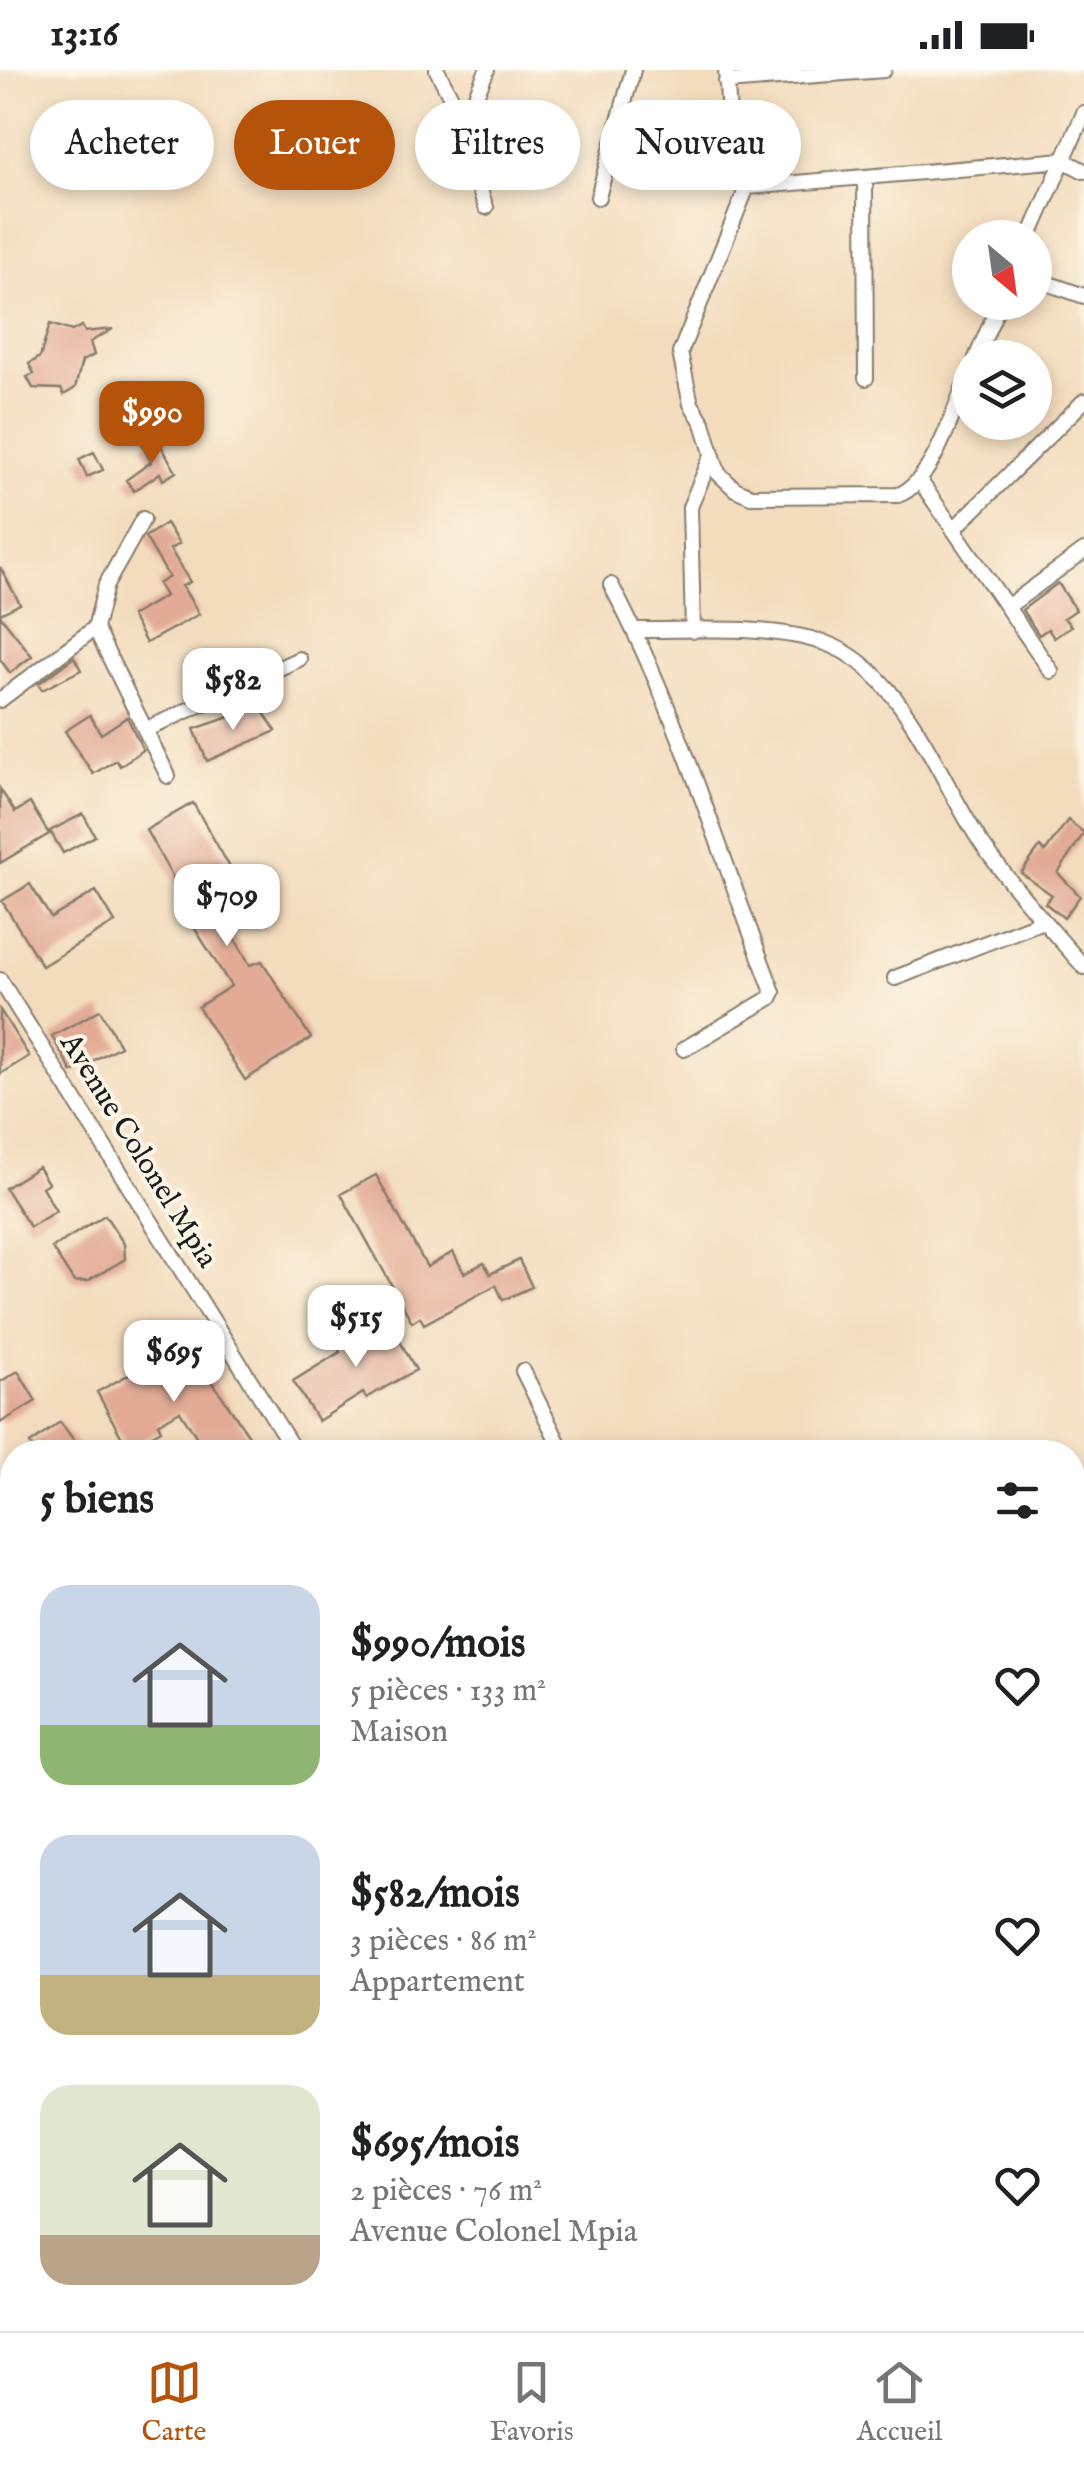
<!DOCTYPE html>
<html lang="fr">
<meta charset="utf-8">
<style>
body{margin:0;font-family:"IM FELL English",serif;background:#f2f2f2;color:#202124;height:100vh;display:flex;flex-direction:column;font-size:38px;white-space:nowrap}
*{box-sizing:border-box;margin:0}
p{font-size:32px;color:#757577}
.icon{flex:none;width:55px;height:55px;fill:none;stroke:currentColor;stroke-width:2;stroke-linecap:round;stroke-linejoin:round}
.map{position:relative;flex:1;overflow:hidden}
.details{position:absolute;left:0px;top:1370px;width:1085px;height:892px;display:flex;flex-direction:column;background:#fff;border-radius:40px 40px 0 0;box-shadow:0 5px 15px #0003}
.details>*{flex:none}
.banner{position:absolute;left:30px;top:30px;width:1025px;height:90px;display:flex;gap:20px}
.needle{width:65px;rotate:151deg}
.fabs{position:absolute;left:952px;top:150px;display:grid;gap:20px}
.fabs a{display:grid;place-items:center;width:100px;height:100px;border-radius:50%;background:#fff;box-shadow:0 5px 15px #0003;font-size:50px}
.price{position:absolute;translate:-50% -85px;padding:0 22px;border-radius:20px;background:#fff;color:#222;font-size:32px;line-height:65px;filter:drop-shadow(0 2px 5px #0008)}
.price::after{content:'';position:absolute;left:50%;top:60px;width:30px;height:22px;margin-left:-15px;background:inherit;clip-path:polygon(0 0,100% 0,50% 100%)}
.price.selected{background:#b45309;color:#fff}
ul{padding:0;list-style:none}
li{display:flex;align-items:center;gap:30px;height:250px;padding:0 40px}
li span{display:grid;place-items:center;flex:none;width:280px;height:200px;border-radius:30px;color:#555}
li>.icon{margin-inline-start:auto}
span .icon{width:120px;height:120px;fill:#fffc;stroke-width:1}
li b{font-size:42px}
h2{display:flex;justify-content:space-between;align-items:center;height:120px;padding:0 40px;font-size:42px}
.chip{padding:0 35px;border-radius:45px;background:#fff;box-shadow:0 5px 15px #0003;font-size:35px;line-height:90px}
.chip.selected{background:#b45309;color:#fff}
.status{display:flex;justify-content:space-between;align-items:center;height:70px;padding:0 50px;background:#fff;direction:ltr}
.status svg{height:28px;fill:currentColor}
.tab-bar{display:flex;justify-content:space-around;align-items:center;height:140px;border-top:2px solid #e0e0e0;background:#fff;font-size:28px;color:#757577}
.tab-bar a{display:grid;justify-items:center;gap:5px}
.tab-bar .selected{color:#b45309}
.map>svg:first-child{display:block}
</style>
<div class="status"><b>13:16</b><svg viewBox="0 0 49 12"><path d="M0 12V9h3v3zM5 12V6h3v6zM10 12V3h3v9zM15 12V0h3v12zM26 1h20v11H26zM47 4h2v5h-2z"/></svg></div>
<div class="map">
<svg width="1084" height="2261" viewBox="0 0 1084 2261">
<rect width="100%" height="100%" fill="#fcf5e5"/>
<filter id="ink" filterUnits="userSpaceOnUse"><feTurbulence type="fractalNoise" baseFrequency=".01" numOctaves="2"/><feDisplacementMap in="SourceGraphic" scale="20" xChannelSelector="R" yChannelSelector="G"/><feConvolveMatrix kernelMatrix="1 2 1 2 8 2 1 2 1" color-interpolation-filters="sRGB"/></filter>
<filter id="wash" filterUnits="userSpaceOnUse"><feTurbulence type="fractalNoise" baseFrequency=".0048" numOctaves="4" result="noise"/><feDisplacementMap in="SourceGraphic" scale="40" xChannelSelector="R" yChannelSelector="G"/><feGaussianBlur stdDeviation="2.25" result="paint"/><feColorMatrix in="noise" values="0 0 0 0 0 0 0 0 0 0 0 0 0 0 0 0 0 1.4 0 .05"/><feComposite in="paint" operator="in"/></filter>
<g filter="url(#wash)">
<rect width="100%" height="100%" fill="#f3dcbd"/>
<g id="blocks">
<!-- building -->
<path fill="#e3ab96" d="M50,254L72,261L82,256L85,262L113,259L90,272L94,285L82,291L75,318L64,325L61,319L33,318L27,307L34,304L29,294L40,287Z
M156,367L176,402L163,410L160,403L134,421L126,410L151,392L142,375Z
M94,382L103,400L87,407L79,389Z
M166,453L179,474L170,479L190,512L182,516L199,544L146,573L131,546L165,526L158,514L169,507L145,467Z
M0,497L20,534L0,544Z
M1058,513L1076,540L1064,548L1071,556L1054,568L1048,559L1039,565L1022,540Z
M0,545L32,586L10,603L0,589Z
M74,587L81,600L42,620L38,614Z
M260,637L276,661L207,691L194,659Z
M90,645L101,664L127,647L143,680L120,696L116,690L93,704L65,661Z
M0,719L15,742L30,733L49,764L0,793Z
M193,733L243,820L216,835L250,895L262,891L311,968L245,1010L198,937L231,916L187,846L191,840L146,760Z
M83,744L95,766L63,783L50,761Z
M1068,750L1084,763L1058,803L1080,826L1064,848L1045,833L1052,825L1021,803L1040,777L1045,782Z
M30,814L51,848L96,821L115,852L42,896L2,831Z
M0,940L29,986L0,1004Z
M100,940L120,976L72,1002L52,966Z
M38,1097L48,1113L42,1117L56,1141L30,1157L5,1118Z
M376,1105L427,1197L453,1182L464,1203L484,1193L490,1204L519,1190L532,1217L503,1230L496,1215L424,1254L420,1247L412,1252L341,1124Z
M105,1145L124,1174L125,1189L88,1211L74,1212L52,1178Z
M375,1250L381,1260L391,1255L416,1300L366,1328L363,1323L318,1351L293,1311L340,1282L335,1273Z
M179,1277L196,1306L205,1301L260,1382H206L180,1341L158,1354L161,1360L128,1379L97,1322Z
M18,1301L36,1331L0,1353V1312Z
M60,1352L83,1382H36L30,1374Z
M0,2225L12,2250L20,2261H0Z"/>
</g>
</g>
<g filter="url(#ink)">
<use href="#blocks" fill-opacity="0" stroke="#887c6c" stroke-width="2.5"/>
<g fill="none" stroke-linecap="round" stroke-linejoin="round">
<defs>
<path id="lane" d="M0,1608L12,1601"/>
<path id="street" d="M437,0L464,53L462,72L486,137
M726,0L730,61L747,117L680,283L691,334L703,353L718,403L735,419L751,426L898,425C934,413 955,335 970,301
M726,12L884,0
M464,53L487,0
M865,107L866,308
M747,117L1063,90L1084,101
M598,127L633,0
M1029,168L1084,43
M1035,209L1084,226
M976,288L1000,232
M920,411L1051,601
M143,449L106,515L95,558L168,706
M954,459L1084,331
M611,515C679,644 720,786 773,922L770,928L684,979
M1007,537L1084,481
M635,560C695,561 768,554 825,573C903,600 939,711 982,774C1012,817 1049,857 1084,897
M693,561L690,437L712,385
M0,630L95,558
M145,660L299,589
M895,908L1043,851
M0,910L295,1382
M523,1301L563,1382
M1072,1450L1084,1444
M0,1467L12,1488
M1072,1749L1084,1742
M0,1834L12,1826
M1084,1966L1080,1977L1084,1987
M0,2180L12,2173
M1026,2250L1033,2261
M473,2261L474,2250
M531,2261L538,2250"/>
<path id="secondary" d="M1072,1937L1084,1932
M671,2261L679,2250"/>
<path id="primary" d="M0,1520L12,1527
M181,2261L188,2250"/>
</defs>
<!-- lane casing -->
<use href="#lane" stroke="#887c6c" stroke-width="11"/>
<!-- street casing -->
<use href="#street" stroke="#887c6c" stroke-width="18"/>
<!-- secondary casing -->
<use href="#secondary" stroke="#887c6c" stroke-width="24"/>
<!-- primary casing -->
<use href="#primary" stroke="#887c6c" stroke-width="26"/>
<!-- lane -->
<use href="#lane" stroke="#fff" stroke-width="8"/>
<!-- street -->
<use href="#street" stroke="#fff" stroke-width="14"/>
<!-- secondary -->
<use href="#secondary" stroke="#fde5c5" stroke-width="20"/>
<!-- primary -->
<use href="#primary" stroke="#fbbd6e" stroke-width="22"/>
</g>
</g>
<g text-anchor="middle" dominant-baseline="central" stroke-width="8" stroke-linejoin="round" paint-order="stroke">
<!-- street labels -->
<g font-size="30" fill="#1c1c1c" stroke="#fcf5e5">
<text transform="translate(138 1081) rotate(58)">Avenue Colonel Mpia</text>
</g>
</g>
</svg>
<div class="fabs">
<a><svg class="needle" viewBox="-14 -14 28 28"><path d="M0-13l5 13h-10z" fill="#e53935"/><path d="M0 13l5-13h-10z" fill="#757577"/></svg></a>
<a><svg class="icon" aria-label="layers" viewBox="0 0 24 24"><path d="M12 4l9 5-9 5-9-5zM3 14l9 5 9-5"/></svg></a>
</div>
<b class="price selected" style="left:152px;top:396px">$990</b>
<b class="price" style="left:233px;top:663px">$582</b>
<b class="price" style="left:227px;top:879px">$709</b>
<b class="price" style="left:356px;top:1300px">$515</b>
<b class="price" style="left:174px;top:1335px">$695</b>
<div class="banner">
<a class="chip">Acheter</a>
<a class="chip selected">Louer</a>
<a class="chip">Filtres</a>
<a class="chip">Nouveau</a>
</div>
<section class="details">
<h2>5 biens<svg class="icon" aria-label="filters" viewBox="0 0 24 24"><path d="M4 7h16M4 17h16"/><circle cx="9" cy="7" r="2"/><circle cx="15" cy="17" r="2"/></svg></h2>
<ul>
<li><span style="background:linear-gradient(#c9d6e8 70%,#8fb573 0)"><svg class="icon" aria-label="home" viewBox="0 0 24 24"><path d="M3 11l9-7 9 7M6 9v11h12V9"/></svg></span><div><b>$990/mois</b><p>5 pièces · 133 m²</p><p>Maison</p></div><svg class="icon" aria-label="heart" viewBox="0 0 24 24"><path d="M12 20l-8-8c-3-5 5-10 8-4 3-6 11-1 8 4z"/></svg></li>
<li><span style="background:linear-gradient(#c9d6e8 70%,#c2b280 0)"><svg class="icon" aria-label="home" viewBox="0 0 24 24"><path d="M3 11l9-7 9 7M6 9v11h12V9"/></svg></span><div><b>$582/mois</b><p>3 pièces · 86 m²</p><p>Appartement</p></div><svg class="icon" aria-label="heart" viewBox="0 0 24 24"><path d="M12 20l-8-8c-3-5 5-10 8-4 3-6 11-1 8 4z"/></svg></li>
<li><span style="background:linear-gradient(#dfe7d0 75%,#b9a48a 0)"><svg class="icon" aria-label="home" viewBox="0 0 24 24"><path d="M3 11l9-7 9 7M6 9v11h12V9"/></svg></span><div><b>$695/mois</b><p>2 pièces · 76 m²</p><p>Avenue Colonel Mpia</p></div><svg class="icon" aria-label="heart" viewBox="0 0 24 24"><path d="M12 20l-8-8c-3-5 5-10 8-4 3-6 11-1 8 4z"/></svg></li>
</ul>
</section>
</div>
<nav class="tab-bar">
<a class="selected"><svg class="icon" aria-label="map" viewBox="0 0 24 24"><path d="M3 6l6-2 6 2 6-2v14l-6 2-6-2-6 2zM9 4v14M15 6v14"/></svg>Carte</a>
<a><svg class="icon" aria-label="saved" viewBox="0 0 24 24"><path d="M7 4h10v16l-5-4-5 4z"/></svg>Favoris</a>
<a><svg class="icon" aria-label="home" viewBox="0 0 24 24"><path d="M3 11l9-7 9 7M6 9v11h12V9"/></svg>Accueil</a>
</nav>
